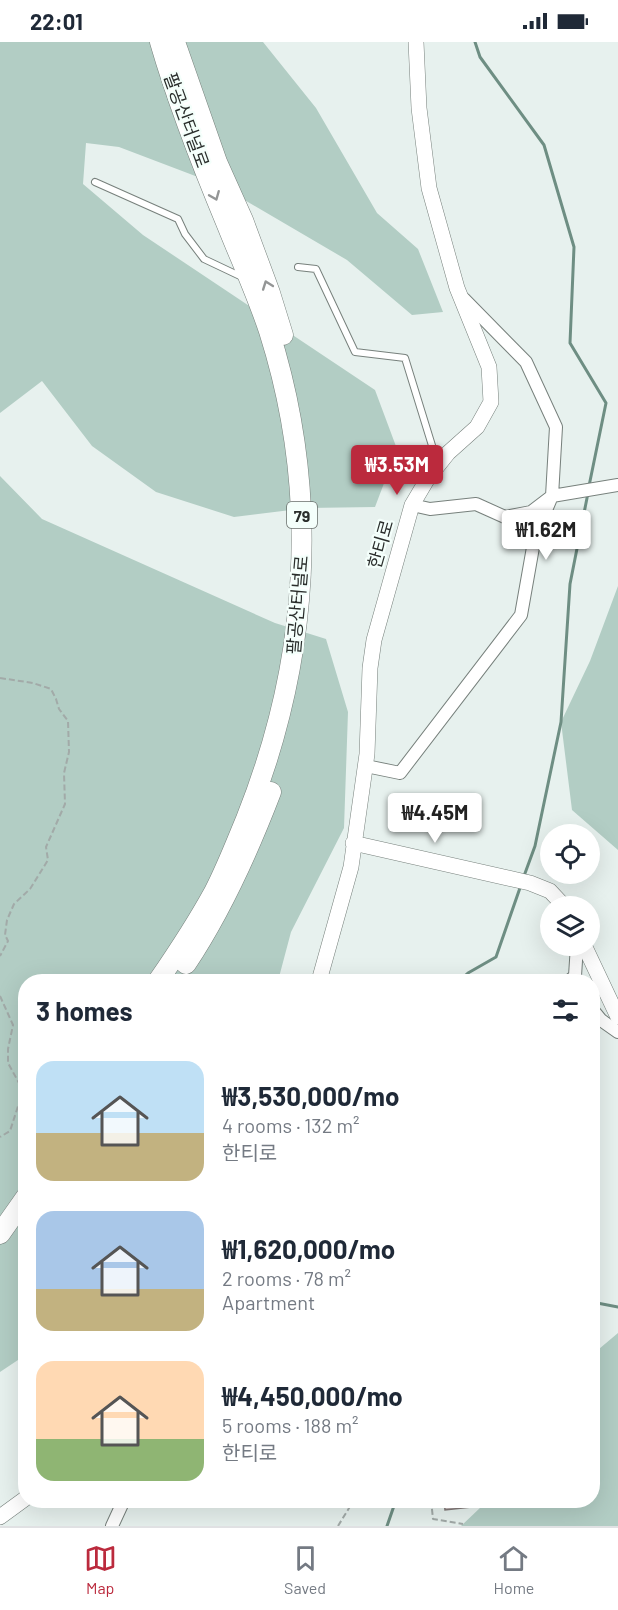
<!DOCTYPE html>
<meta charset="utf-8">
<style>
body{margin:0;font-family:Barlow,"Noto Sans KR",sans-serif;background:#f2f2f3;color:#1f2937;height:100vh;display:flex;flex-direction:column;font-size:22px;white-space:nowrap}
*{box-sizing:border-box;margin:0}
p{font-size:20px;color:#747a83}
.icon{flex:none;width:33px;height:33px;fill:none;stroke:currentColor;stroke-width:2;stroke-linecap:round;stroke-linejoin:round}
.map{position:relative;flex:1;overflow:hidden}
.side{position:absolute;left:18px;top:932px;width:582px;height:534px;display:flex;flex-direction:column;background:#fff;border-radius:24px;box-shadow:0 6px 24px #0002}
.side>*{flex:none}
.fabs{position:absolute;left:540px;top:782px;display:grid;gap:12px}
.fabs a{display:grid;place-items:center;width:60px;height:60px;border-radius:50%;background:#fff;box-shadow:0 6px 24px #0002;font-size:30px}
.price{position:absolute;translate:-50% -51px;padding:0 14px;border-radius:6px;background:#fff;color:#222;font-size:20px;line-height:39px;filter:drop-shadow(0 2px 3px #0008)}
.price::after{content:'';position:absolute;left:50%;top:36px;width:18px;height:14px;margin-left:-9px;background:inherit;clip-path:polygon(0 0,100% 0,50% 100%)}
.price.selected{background:#bb2a3d;color:#fff}
ul{padding:0;list-style:none}
li{display:flex;align-items:center;gap:18px;height:150px;padding:0 18px}
li span{display:grid;place-items:center;flex:none;width:168px;height:120px;border-radius:18px;color:#555}
li>.icon{margin-inline-start:auto}
span .icon{width:72px;height:72px;fill:#fffc;stroke-width:1}
li b{font-size:26px}
h2{display:flex;justify-content:space-between;align-items:center;height:72px;padding:0 18px;font-size:26px}
.status{display:flex;justify-content:space-between;align-items:center;height:42px;padding:0 30px;background:#fff;direction:ltr}
.status svg{height:16px;fill:currentColor}
.dock{display:flex;justify-content:space-around;align-items:center;height:84px;border-top:2px solid #e0e1e3;background:#fff;font-size:16px;color:#747a83}
.dock a{display:grid;justify-items:center;gap:3px}
.dock .selected{color:#bb2a3d}
.map>svg:first-child{display:block}
</style>
<div class="status"><b>22:01</b><svg viewBox="0 0 49 12"><path d="M0 12V9h3v3zM5 12V6h3v6zM10 12V3h3v9zM15 12V0h3v12zM26 1h20v11H26zM47 4h2v5h-2z"/></svg></div>
<div class="map">
<svg width="618" height="1484" viewBox="0 0 618 1484">
<rect width="100%" height="100%" fill="#e7f1ee"/>
<!-- green -->
<path fill="#b2cdc4" d="M0,0H263L316,66L377,171L418,207L443,270L412,273L347,218L219,143L119,105L86,101L83,142L143,193L375,348L397,407L375,465L307,466L234,475L156,450L92,404L42,339L0,371Z
M0,434L42,477L275,581L326,597L348,670L344,786L291,890L278,939H26L25,1304L24,1314L0,1330Z
M618,544V808L572,768L561,680L590,619Z
M618,1291V1484H461L481,1465L497,1458H592L593,1312Z"/>
<g fill="none" stroke-linecap="round" stroke-linejoin="round">
<!-- stream -->
<path stroke="#6e8e83" stroke-width="3" d="M475,0L480,15L544,103L574,205L570,301L606,361L589,444
M524,834L535,804L561,680L570,542L588,451
M459,939L468,931L496,915L521,843
M592,1260L618,1265
M387,1484L396,1458"/>
</g>
<!-- building -->
<path fill="#c1b7b7" stroke="#827978" stroke-width="1.5" d="M444,1458H479L480,1464L445,1468Z"/>
<g fill="none" stroke-linecap="round" stroke-linejoin="round">
<defs>
<path id="service" d="M95,140L178,177L185,192L204,217L242,235
M298,225L316,227L355,310L405,316L438,423"/>
<path id="minor" d="M412,463L430,467L476,462L505,475L531,470L552,454L618,443
M366,724L400,731L521,573L535,494L552,454L556,385L526,320L464,257
M569,939L575,934L577,903
M592,967L601,978L618,990
M112,1484L124,1458"/>
<path id="tertiary" d="M353,801L530,841L550,849L564,864
M584,903L618,975
M319,939L351,825L367,712L370,626L374,598L412,463L428,436L448,411L477,385L491,360L489,325L457,246L429,146L419,66L416,0
M0,1475L26,1456"/>
<path id="trunk" d="M175,0L217,120L243,178L270,251L283,293
M186,922C222,868 248,810 271,750
M158,939C178,910 197,881 214,850C226,827 236,801 246,777C309,619 321,453 269,289C257,253 241,218 227,183C202,123 178,62 160,0
M0,1192L26,1155"/>
</defs>
<!-- service casing -->
<use href="#service" stroke="#77807c" stroke-width="8"/>
<!-- minor casing -->
<use href="#minor" stroke="#77807c" stroke-width="14"/>
<!-- tertiary casing -->
<use href="#tertiary" stroke="#77807c" stroke-width="16"/>
<!-- trunk casing -->
<use href="#trunk" stroke="#77807c" stroke-width="21"/>
<!-- path -->
<path stroke="#a2aaa8" stroke-width="2" stroke-dasharray="6 3" stroke-linecap="butt" d="M0,636L33,641L51,647L56,657L59,667L68,679L69,710L64,731L65,762L46,805L48,818L30,847L14,862L7,878L5,893L8,899L0,914
M0,954L13,983L8,1007V1021L19,1041L20,1058L10,1089L0,1095
M431,1458L433,1477L463,1482
M338,1484L354,1458"/>
<!-- service -->
<use href="#service" stroke="#fff" stroke-width="6"/>
<!-- minor -->
<use href="#minor" stroke="#fff" stroke-width="12"/>
<!-- tertiary -->
<use href="#tertiary" stroke="#fff" stroke-width="15"/>
<!-- trunk -->
<use href="#trunk" stroke="#fff" stroke-width="20"/>
</g>
<!-- one-way arrows -->
<defs><path id="oneway-chevron" d="M-2-3.5L2.5 0L-2 3.5" fill="none" stroke-width="1.6" stroke-linecap="round" stroke-linejoin="round" transform="scale(1.5)"/></defs>
<g stroke="#949696">
<use href="#oneway-chevron" transform="translate(215 154) rotate(68)"/>
<use href="#oneway-chevron" transform="translate(267 243) rotate(-110)"/>
</g>
<g text-anchor="middle" dominant-baseline="central" stroke-width="4.5" stroke-linejoin="round" paint-order="stroke">
<!-- shield labels -->
<rect fill="#f4fffb" stroke="#676d6a" stroke-width="1.5" x="287" y="460" width="30" height="26" rx="4.5"/>
<g font-size="16" font-weight="bold" fill="#2a2e2c">
<text x="302" y="473">79</text>
</g>
<!-- street labels -->
<g font-size="18" fill="#2a2e2c" stroke="#f4fffb">
<text transform="translate(187 78) rotate(70)">팔공산터널로</text>
<text transform="translate(380 502) rotate(-74)">한티로</text>
<text transform="translate(297 563) rotate(-85)">팔공산터널로</text>
</g>
</g>
</svg>
<div class="fabs">
<a><svg class="icon" aria-label="locate" viewBox="0 0 24 24"><circle cx="12" cy="12" r="6"/><path d="M12 2v4M12 18v4M2 12h4M18 12h4"/></svg></a>
<a><svg class="icon" aria-label="layers" viewBox="0 0 24 24"><path d="M12 4l9 5-9 5-9-5zM3 14l9 5 9-5"/></svg></a>
</div>
<b class="price selected" style="left:397px;top:454px">₩3.53M</b>
<b class="price" style="left:546px;top:519px">₩1.62M</b>
<b class="price" style="left:435px;top:802px">₩4.45M</b>
<section class="side">
<h2>3 homes<svg class="icon" aria-label="filters" viewBox="0 0 24 24"><path d="M4 7h16M4 17h16"/><circle cx="9" cy="7" r="2"/><circle cx="15" cy="17" r="2"/></svg></h2>
<ul>
<li><span style="background:linear-gradient(#bfe0f5 60%,#c2b280 0)"><svg class="icon" aria-label="home" viewBox="0 0 24 24"><path d="M3 11l9-7 9 7M6 9v11h12V9"/></svg></span><div><b>₩3,530,000/mo</b><p>4 rooms · 132 m²</p><p>한티로</p></div></li>
<li><span style="background:linear-gradient(#a9c7e8 65%,#c2b280 0)"><svg class="icon" aria-label="home" viewBox="0 0 24 24"><path d="M3 11l9-7 9 7M6 9v11h12V9"/></svg></span><div><b>₩1,620,000/mo</b><p>2 rooms · 78 m²</p><p>Apartment</p></div></li>
<li><span style="background:linear-gradient(#ffd9b3 65%,#8fb573 0)"><svg class="icon" aria-label="home" viewBox="0 0 24 24"><path d="M3 11l9-7 9 7M6 9v11h12V9"/></svg></span><div><b>₩4,450,000/mo</b><p>5 rooms · 188 m²</p><p>한티로</p></div></li>
</ul>
</section>
</div>
<nav class="dock">
<a class="selected"><svg class="icon" aria-label="map" viewBox="0 0 24 24"><path d="M3 6l6-2 6 2 6-2v14l-6 2-6-2-6 2zM9 4v14M15 6v14"/></svg>Map</a>
<a><svg class="icon" aria-label="saved" viewBox="0 0 24 24"><path d="M7 4h10v16l-5-4-5 4z"/></svg>Saved</a>
<a><svg class="icon" aria-label="home" viewBox="0 0 24 24"><path d="M3 11l9-7 9 7M6 9v11h12V9"/></svg>Home</a>
</nav>
